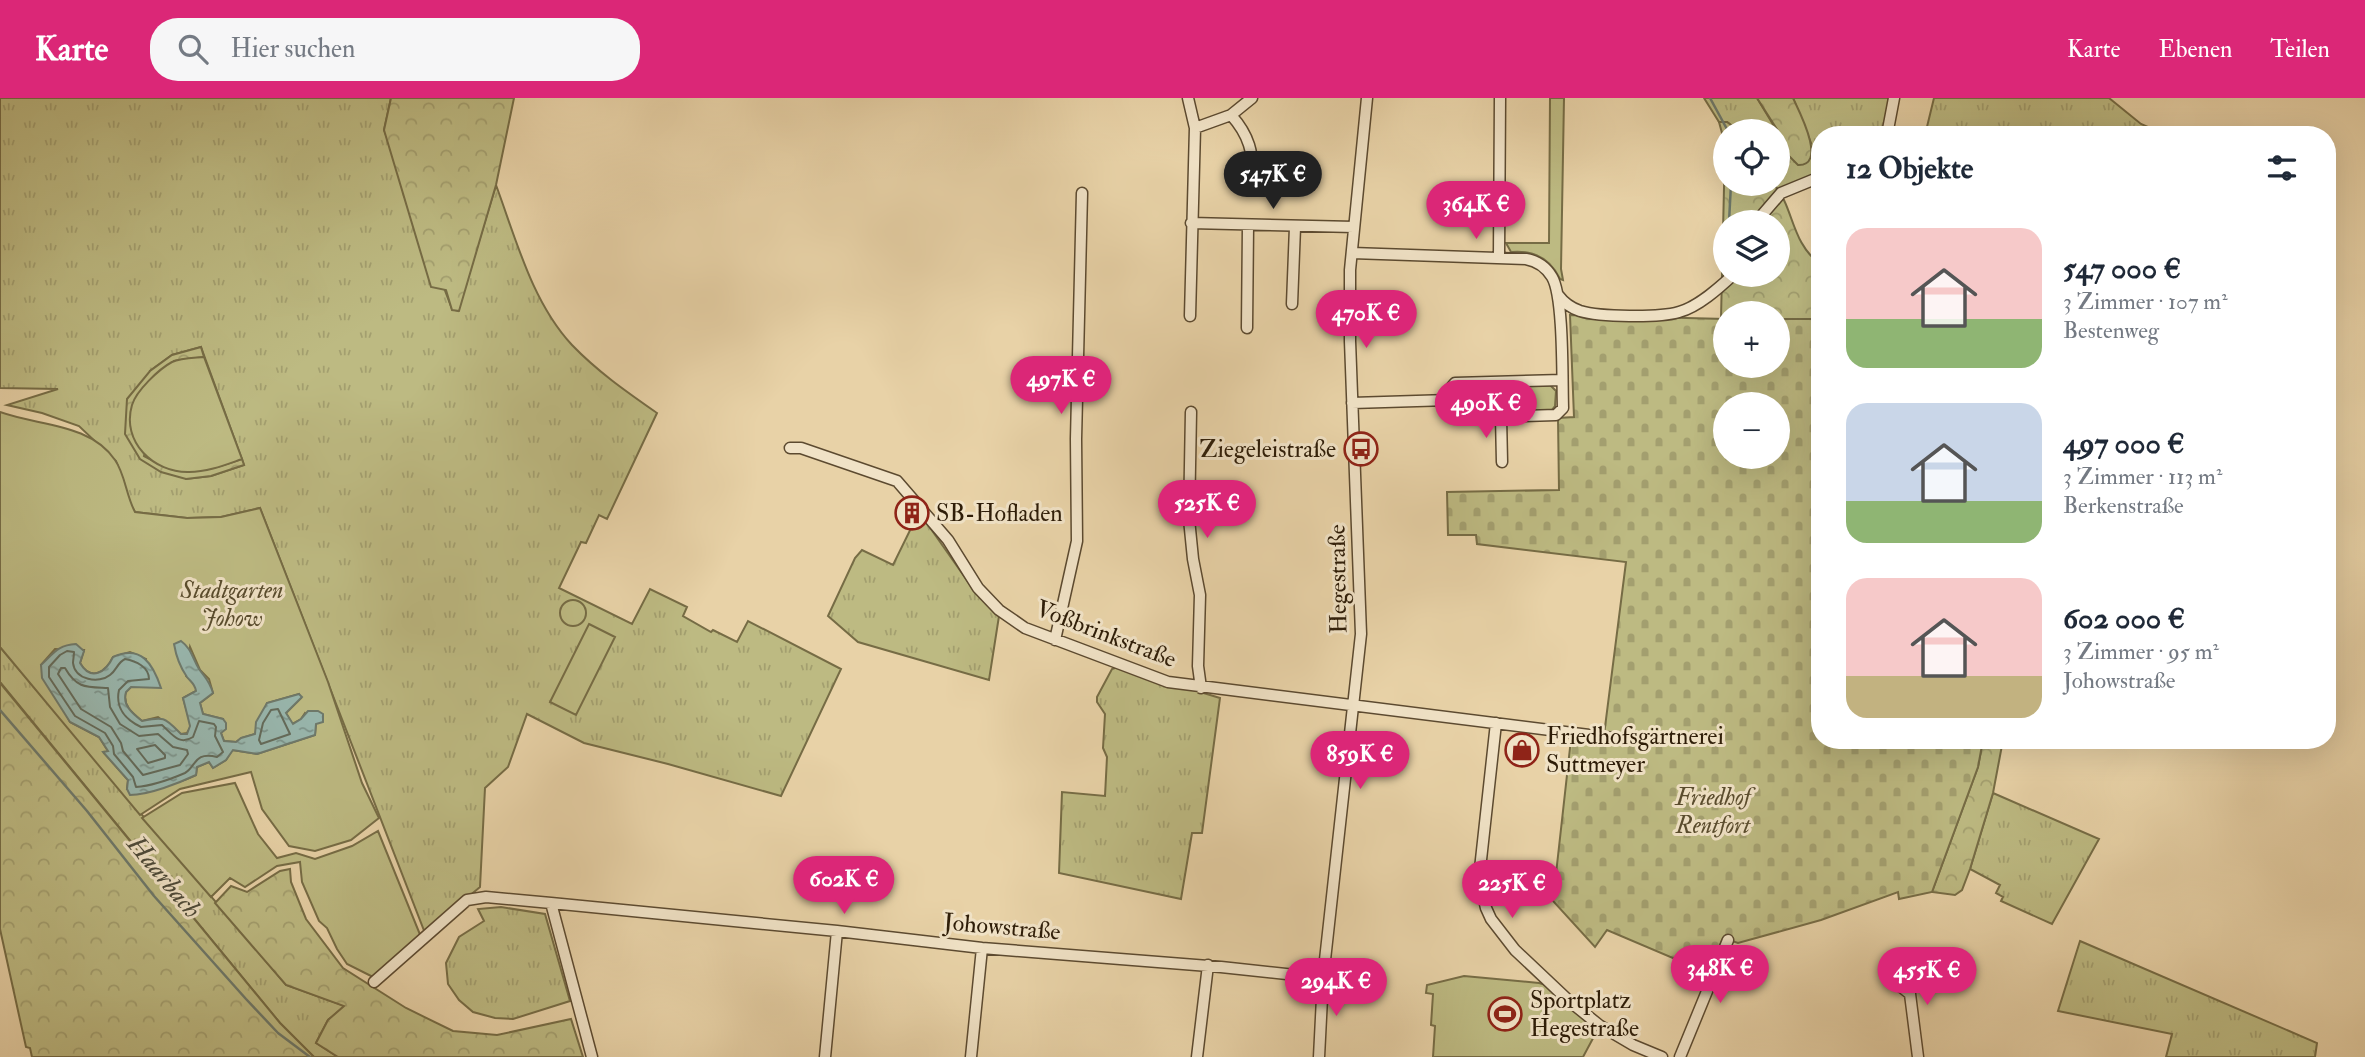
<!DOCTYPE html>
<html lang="de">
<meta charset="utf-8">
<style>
body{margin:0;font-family:"IM FELL Double Pica",serif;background:#f6f6f7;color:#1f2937;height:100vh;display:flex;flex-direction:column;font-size:26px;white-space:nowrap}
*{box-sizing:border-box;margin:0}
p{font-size:23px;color:#747a83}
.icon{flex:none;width:38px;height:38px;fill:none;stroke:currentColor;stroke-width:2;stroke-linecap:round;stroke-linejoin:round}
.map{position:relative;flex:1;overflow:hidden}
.panel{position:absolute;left:1811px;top:28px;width:525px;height:623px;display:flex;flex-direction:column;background:#fff;border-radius:28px;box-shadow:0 7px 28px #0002}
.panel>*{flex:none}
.buttons{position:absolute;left:1713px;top:21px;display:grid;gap:14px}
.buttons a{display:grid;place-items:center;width:77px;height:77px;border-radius:50%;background:#fff;box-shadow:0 7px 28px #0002;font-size:35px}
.price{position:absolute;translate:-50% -60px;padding:0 16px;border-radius:24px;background:#db2777;color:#fff;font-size:23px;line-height:46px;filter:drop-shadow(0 2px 4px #0008)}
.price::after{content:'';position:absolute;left:50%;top:42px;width:21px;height:16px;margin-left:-10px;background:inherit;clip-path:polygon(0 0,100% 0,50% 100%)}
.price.current{background:#222;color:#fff}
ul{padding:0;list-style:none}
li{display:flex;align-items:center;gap:21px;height:175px;padding:0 35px}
li span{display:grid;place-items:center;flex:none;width:196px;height:140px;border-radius:21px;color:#555}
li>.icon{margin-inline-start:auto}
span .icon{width:84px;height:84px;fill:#fffc;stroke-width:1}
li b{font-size:30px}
h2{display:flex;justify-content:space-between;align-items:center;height:84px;padding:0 35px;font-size:30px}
header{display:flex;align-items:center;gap:42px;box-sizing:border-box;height:98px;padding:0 35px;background:#db2777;color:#fff}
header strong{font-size:33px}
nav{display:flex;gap:38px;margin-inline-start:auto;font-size:24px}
.search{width:490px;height:63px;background:#f6f6f7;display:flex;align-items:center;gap:18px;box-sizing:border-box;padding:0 24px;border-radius:28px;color:#747a83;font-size:26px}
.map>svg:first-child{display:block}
</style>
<header>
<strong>Karte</strong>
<div class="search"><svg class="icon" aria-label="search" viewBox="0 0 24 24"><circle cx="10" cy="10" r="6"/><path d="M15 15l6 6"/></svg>Hier suchen</div>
<nav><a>Karte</a><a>Ebenen</a><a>Teilen</a></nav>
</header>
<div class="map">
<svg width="2365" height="959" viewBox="0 0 2365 959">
<defs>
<pattern id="grass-tufts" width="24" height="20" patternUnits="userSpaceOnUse" patternTransform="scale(1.75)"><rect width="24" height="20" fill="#bdba82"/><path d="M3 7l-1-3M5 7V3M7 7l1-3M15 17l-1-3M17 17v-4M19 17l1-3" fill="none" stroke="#a39f6f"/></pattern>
<pattern id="forest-crowns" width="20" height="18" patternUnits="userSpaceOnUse" patternTransform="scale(1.75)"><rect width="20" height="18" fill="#bdba82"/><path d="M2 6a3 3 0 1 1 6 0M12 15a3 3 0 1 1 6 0" fill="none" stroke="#a39f6f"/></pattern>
<pattern id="cemetery-stones" width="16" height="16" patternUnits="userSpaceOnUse" patternTransform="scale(1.75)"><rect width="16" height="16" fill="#bdba82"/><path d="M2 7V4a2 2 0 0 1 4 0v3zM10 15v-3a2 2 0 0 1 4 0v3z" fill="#a39f6f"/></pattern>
<pattern id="water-ripples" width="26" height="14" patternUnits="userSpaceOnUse" patternTransform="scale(1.75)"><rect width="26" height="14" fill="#98b6ad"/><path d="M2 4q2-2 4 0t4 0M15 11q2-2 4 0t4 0" fill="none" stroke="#7c938b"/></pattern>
</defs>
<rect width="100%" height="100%" fill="#e8d2a7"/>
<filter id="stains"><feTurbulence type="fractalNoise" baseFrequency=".00286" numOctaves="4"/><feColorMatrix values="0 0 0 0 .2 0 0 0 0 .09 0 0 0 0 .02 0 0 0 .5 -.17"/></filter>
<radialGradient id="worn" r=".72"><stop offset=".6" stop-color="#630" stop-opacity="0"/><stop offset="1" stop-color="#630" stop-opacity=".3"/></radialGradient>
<!-- grass -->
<path fill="url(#grass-tufts)" stroke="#766c45" stroke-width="2" fill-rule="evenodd" d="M0,0H391L384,32L452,211L458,213L496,87C516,141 532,204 572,247C598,274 627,294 657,315L607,421L599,417L586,445L581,444L559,490L632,526L650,491L687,509L683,518L711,534L713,532L737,544L748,523L841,571L781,698L668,666L584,645L527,616L508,669L485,690L480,789L425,835L260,410L221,419L187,420L135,414L127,400L124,384L116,363L79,328L42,315L7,307L58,291L0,290ZM201,249L244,367L211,378L186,381L150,273L172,257Z
M1704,0H1757L1777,33H1739L1727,24H1719Z
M1793,0H1892L1884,37H1820V76L1780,94L1773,86H1778V35L1779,37L1811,45Z
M1934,0H2109L2141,26L2166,37H1925Z
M919,414L976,495L999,518L989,582L858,544L828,518L855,460L862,452L893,467Z
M0,549L286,887L345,908L328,922L316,945L338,959H314L280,925L0,584Z
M1118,569L1220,600L1202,735H1192L1181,801L1059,775L1062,694L1105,698L1107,659L1103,650L1105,616L1097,604V599L1112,571Z
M1993,695L2099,741L2052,826L2001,803L2003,799L1996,795L2000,787L1970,771Z
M501,809L545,816L570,903L513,921L495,920L473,914L459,902L448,886L446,865L459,839L484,823L478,811Z
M2080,843L2317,945L2315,959H2166L2172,936L2058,913Z"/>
<!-- forest -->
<path fill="url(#forest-crowns)" stroke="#766c45" stroke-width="2" fill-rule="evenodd" d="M391,0H514L496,87L459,213L452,212L446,192L431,189L384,32Z
M1757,0H1793C1799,13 1828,68 1798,67L1783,52L1778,33Z
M1719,24H1727L1739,33H1726V86H1773C1794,107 1790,144 1820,166V221H1778V215H1726L1725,221H1721L1725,46ZM1726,124H1778V177H1726Z
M201,249L204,259L174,263L144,358C184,380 200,375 242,361L244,367L211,378L186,381L161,374L140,361L125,336L127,301L150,273L172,257Z
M0,585L280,925L314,959H32L30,950L26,949L0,831Z
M1983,642H2003L1993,695L1970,771L1962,792L1955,797L1932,794L1978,669Z
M290,771L291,784L306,821L343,870L406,910L453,933L497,937L571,921L583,959H338L316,945L328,922L344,908L286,887L215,805L231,788L247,794L280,773Z"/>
<!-- cemetery -->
<path fill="url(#cemetery-stones)" stroke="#766c45" stroke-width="2" fill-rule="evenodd" d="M1570,217L1725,221L1726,268H1778V221H1820V642H1983L1978,669L1932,794L1899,801L1898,794L1821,822L1738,845L1723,840L1708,875L1607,832L1595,849L1553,803L1571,641L1603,645L1626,464L1477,446L1476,437H1448L1447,394L1559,392L1558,320L1574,319ZM1726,306H1778V359H1726Z"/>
<!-- green -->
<path fill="#bdba82" stroke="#766c45" stroke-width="2" fill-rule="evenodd" d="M1550,0H1564L1561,171L1563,182L1560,181C1550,160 1533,152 1511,154L1506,145H1549Z
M204,259L242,361C225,367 208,374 189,374C154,375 121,344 132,307C136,293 159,271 172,264C181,260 195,260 204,259Z
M1550,287L1556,293L1555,308L1551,313L1460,315L1455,312L1454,294L1459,290Z
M0,314C38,328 90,325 115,362C125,376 126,397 135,414L187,420L221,419L260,410L328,584L362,685L379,720L351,742L315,753L289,748L262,711L251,674L180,691L140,717L0,549ZM190,549L200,572L209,581L213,595L200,605L203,616L223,621L221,635L224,643L236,644L242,640L255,636L267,605L299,596L301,600L286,615L292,626L301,621L305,615L316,625L315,637L257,656L232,652L226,662L213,670L209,664L197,669L196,677C173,688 152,690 127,691L128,682L104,655L108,653L99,639L70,624L41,567L55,551L84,552L80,565C91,584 106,574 113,559L130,554L146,561L138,588L131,589L126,594C122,607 132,615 142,623L158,619L181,636L187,635L191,628L183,600L196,593V588L186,578Z
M560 515a13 13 0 1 1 26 0a13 13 0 1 1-26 0Z
M589,526L615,539L576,617L550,604Z
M235,685L258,736L277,760L296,755L315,761L352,748L378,733L421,839L373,879L347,866L337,851L327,830L319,823L302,784L300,764L277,768L245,789L230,780L211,799L142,720L182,695Z
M1464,878L1539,885L1546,887L1598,931L1583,959H1433L1435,928L1431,927L1433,896L1426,895L1427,887Z"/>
<!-- water -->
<path fill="url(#water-ripples)" stroke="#6e796b" stroke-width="2" d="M181,543C192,551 192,560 199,571C206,581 209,582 213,595L200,605L203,616L223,621L226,625V631L221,635L224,643L236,644L241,640L255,636L256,624L267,605L299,596L302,599L286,615L293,626L301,621L308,613H318L323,616V624L316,626L315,637L257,656L233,652L226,662L213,670L209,664L197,669L196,677C179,685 149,697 130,697L127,691L128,682L103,654L108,653L99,639L70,624L42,580L41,567C54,555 58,547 76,546L84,553L80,565C91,584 106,574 113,559C141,546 153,566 161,590L131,589L126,594C122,607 132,615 142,623C165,618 165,620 181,636H187L190,628L183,600L196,593C195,586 191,584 187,579C180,569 176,558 174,546Z"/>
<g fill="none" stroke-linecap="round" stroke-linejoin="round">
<!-- shore -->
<path stroke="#636a5a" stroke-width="2" d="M67,553L74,554C74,558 73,562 73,565C75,582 99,586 110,577C117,572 117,565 125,561C136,563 149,569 149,581L128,583L119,592C115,610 126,622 141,629L162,627C172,636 179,648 193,639L199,623L214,626L216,629L215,638L223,654L217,659C194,653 196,669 185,675C171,681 150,688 136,689L133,679L114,656L113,648L105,635L75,618L49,579V569L60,557Z
M61,570H65C77,591 87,589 108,590L110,609L120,626L139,638L158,636L173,649L187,652L188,656L180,667L143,677L123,653L121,645L111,629L81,611L58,576Z
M278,611L290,636L261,646L259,642L263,625L271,612Z
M155,647L165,657V660L148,665L137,651Z"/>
<!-- stream -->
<path stroke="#6e796b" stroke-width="2.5" d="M1710,0L1728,33
M1729,124L1731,86
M0,612L87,713L154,798L246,901L278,935L310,959"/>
<defs>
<path id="street" d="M1188,0L1195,30
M1231,17C1249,37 1254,55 1252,82
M1887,37L1894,0
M1756,124L1781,95L1820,79
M1191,125L1354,129
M1352,155L1526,161C1537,163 1546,169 1552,179C1564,199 1562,283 1563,310L1556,317L1456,320L1450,314L1449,292L1455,285L1562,282
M1499,159L1500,0
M1558,197C1564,205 1571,210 1580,213C1600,219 1659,220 1679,214C1698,209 1719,190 1733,177
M1292,206L1295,129
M1190,218L1195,30L1231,17L1252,0
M1247,230L1248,128
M1352,305L1449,302
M1191,314L1189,421L1193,461L1200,497L1198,568L1201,590
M1501,319L1502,364
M790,350H801L897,383L948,442L978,490L999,512L1025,530L1168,584L1613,640
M1055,542L1077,443L1076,341L1082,95
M1496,625L1479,780L1486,810L1491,821L1515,852L1568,902L1599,927L1633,947L1662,959
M374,884L467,802L486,799L551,805
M1895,884L1910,896L1918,959
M592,959L551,805L837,833L982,850L1221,869L1323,880
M825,959L837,833
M971,959L982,850
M1197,959L1208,867
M1319,959L1323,880L1361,536L1350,243V172L1367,0
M1680,959L1728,842"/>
</defs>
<!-- street casing -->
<use href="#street" stroke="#5c4a30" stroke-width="13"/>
<!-- street -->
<use href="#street" stroke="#f0e2c6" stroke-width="10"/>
</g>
<!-- icons -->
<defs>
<symbol id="bus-ring" viewBox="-11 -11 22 22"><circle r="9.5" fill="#f0e2c6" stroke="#8f2418" stroke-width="1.5"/><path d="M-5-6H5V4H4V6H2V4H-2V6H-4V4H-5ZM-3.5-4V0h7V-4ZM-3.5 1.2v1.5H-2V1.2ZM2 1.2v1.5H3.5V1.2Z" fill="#8f2418"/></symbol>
<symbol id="building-ring" viewBox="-11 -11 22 22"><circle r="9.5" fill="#f0e2c6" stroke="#8f2418" stroke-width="1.5"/><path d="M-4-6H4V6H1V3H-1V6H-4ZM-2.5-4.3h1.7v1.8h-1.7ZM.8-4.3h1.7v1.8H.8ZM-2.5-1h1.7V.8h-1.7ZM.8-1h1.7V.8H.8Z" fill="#8f2418"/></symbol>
<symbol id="shop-ring" viewBox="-11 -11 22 22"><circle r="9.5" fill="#f0e2c6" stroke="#8f2418" stroke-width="1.5"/><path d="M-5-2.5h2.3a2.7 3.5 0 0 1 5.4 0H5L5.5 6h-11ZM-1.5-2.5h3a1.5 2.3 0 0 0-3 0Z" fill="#8f2418"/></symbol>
<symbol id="stadium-ring" viewBox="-11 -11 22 22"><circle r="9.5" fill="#f0e2c6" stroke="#8f2418" stroke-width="1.5"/><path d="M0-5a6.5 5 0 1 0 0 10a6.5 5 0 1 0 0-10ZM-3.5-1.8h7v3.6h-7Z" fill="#8f2418"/></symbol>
</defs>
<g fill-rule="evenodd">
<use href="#bus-ring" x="1342" y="332" width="38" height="38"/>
<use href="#building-ring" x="893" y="396" width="38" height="38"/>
<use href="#shop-ring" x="1503" y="633" width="38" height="38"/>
<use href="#stadium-ring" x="1486" y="897" width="38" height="38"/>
</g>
<g text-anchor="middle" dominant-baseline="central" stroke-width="6" stroke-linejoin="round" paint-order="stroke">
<!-- poi labels -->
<g font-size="24" fill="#2e1d08" stroke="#f0e2c6" text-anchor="start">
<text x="1336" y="351" text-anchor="end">Ziegeleistraße</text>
<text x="936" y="415">SB-Hofladen</text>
<text x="1546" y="638">Friedhofsgärtnerei<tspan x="1546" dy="28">Suttmeyer</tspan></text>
<text x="1530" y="902">Sportplatz<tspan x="1530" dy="28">Hegestraße</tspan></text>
</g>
<!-- street labels -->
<g font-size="24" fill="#2e1d08" stroke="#f0e2c6">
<text transform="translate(1338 481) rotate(-91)">Hegestraße</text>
<text transform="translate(1106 536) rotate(21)">Voßbrinkstraße</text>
<text transform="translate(1002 829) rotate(5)">Johowstraße</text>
</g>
<!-- park labels -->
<g font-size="24" font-style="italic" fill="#594c2d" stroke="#f0e2c6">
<text x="232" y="492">Stadtgarten<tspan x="232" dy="28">Johow</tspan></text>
<text x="1713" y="699">Friedhof<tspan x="1713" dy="28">Rentfort</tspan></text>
</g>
<!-- water labels -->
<g font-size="26" font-style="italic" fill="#4e4b3a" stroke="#f0e2c6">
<text transform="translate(164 779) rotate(50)">Haarbach</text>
</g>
</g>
<rect width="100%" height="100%" filter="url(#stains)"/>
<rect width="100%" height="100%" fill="url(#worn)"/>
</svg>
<div class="buttons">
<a><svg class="icon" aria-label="locate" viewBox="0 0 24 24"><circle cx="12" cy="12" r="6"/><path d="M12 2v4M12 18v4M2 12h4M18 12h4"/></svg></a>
<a><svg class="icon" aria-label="layers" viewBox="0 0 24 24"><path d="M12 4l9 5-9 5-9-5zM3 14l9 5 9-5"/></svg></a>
<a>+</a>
<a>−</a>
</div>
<b class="price current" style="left:1273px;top:113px">547K €</b>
<b class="price" style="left:1476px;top:143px">364K €</b>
<b class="price" style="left:1366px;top:252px">470K €</b>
<b class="price" style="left:1061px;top:318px">497K €</b>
<b class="price" style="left:1486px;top:342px">490K €</b>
<b class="price" style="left:1207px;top:442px">525K €</b>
<b class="price" style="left:1360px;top:693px">859K €</b>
<b class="price" style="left:844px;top:818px">602K €</b>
<b class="price" style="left:1512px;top:822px">225K €</b>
<b class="price" style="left:1720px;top:907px">348K €</b>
<b class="price" style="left:1927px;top:909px">455K €</b>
<b class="price" style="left:1336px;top:920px">294K €</b>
<section class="panel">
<h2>12 Objekte<svg class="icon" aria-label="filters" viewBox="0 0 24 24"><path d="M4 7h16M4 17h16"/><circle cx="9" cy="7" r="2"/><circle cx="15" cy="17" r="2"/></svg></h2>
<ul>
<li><span style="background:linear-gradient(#f6c9c9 65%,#8fb573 0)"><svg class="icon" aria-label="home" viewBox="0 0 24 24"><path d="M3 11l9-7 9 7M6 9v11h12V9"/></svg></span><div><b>547 000 €</b><p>3 Zimmer · 107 m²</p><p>Bestenweg</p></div></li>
<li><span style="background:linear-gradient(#c9d6e8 70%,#8fb573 0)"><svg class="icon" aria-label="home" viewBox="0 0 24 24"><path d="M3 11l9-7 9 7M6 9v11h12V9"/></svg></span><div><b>497 000 €</b><p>3 Zimmer · 113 m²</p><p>Berkenstraße</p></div></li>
<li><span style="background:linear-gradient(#f6c9c9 70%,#c2b280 0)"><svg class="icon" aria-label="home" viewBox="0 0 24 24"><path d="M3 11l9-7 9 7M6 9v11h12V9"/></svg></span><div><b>602 000 €</b><p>3 Zimmer · 95 m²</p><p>Johowstraße</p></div></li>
</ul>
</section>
</div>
